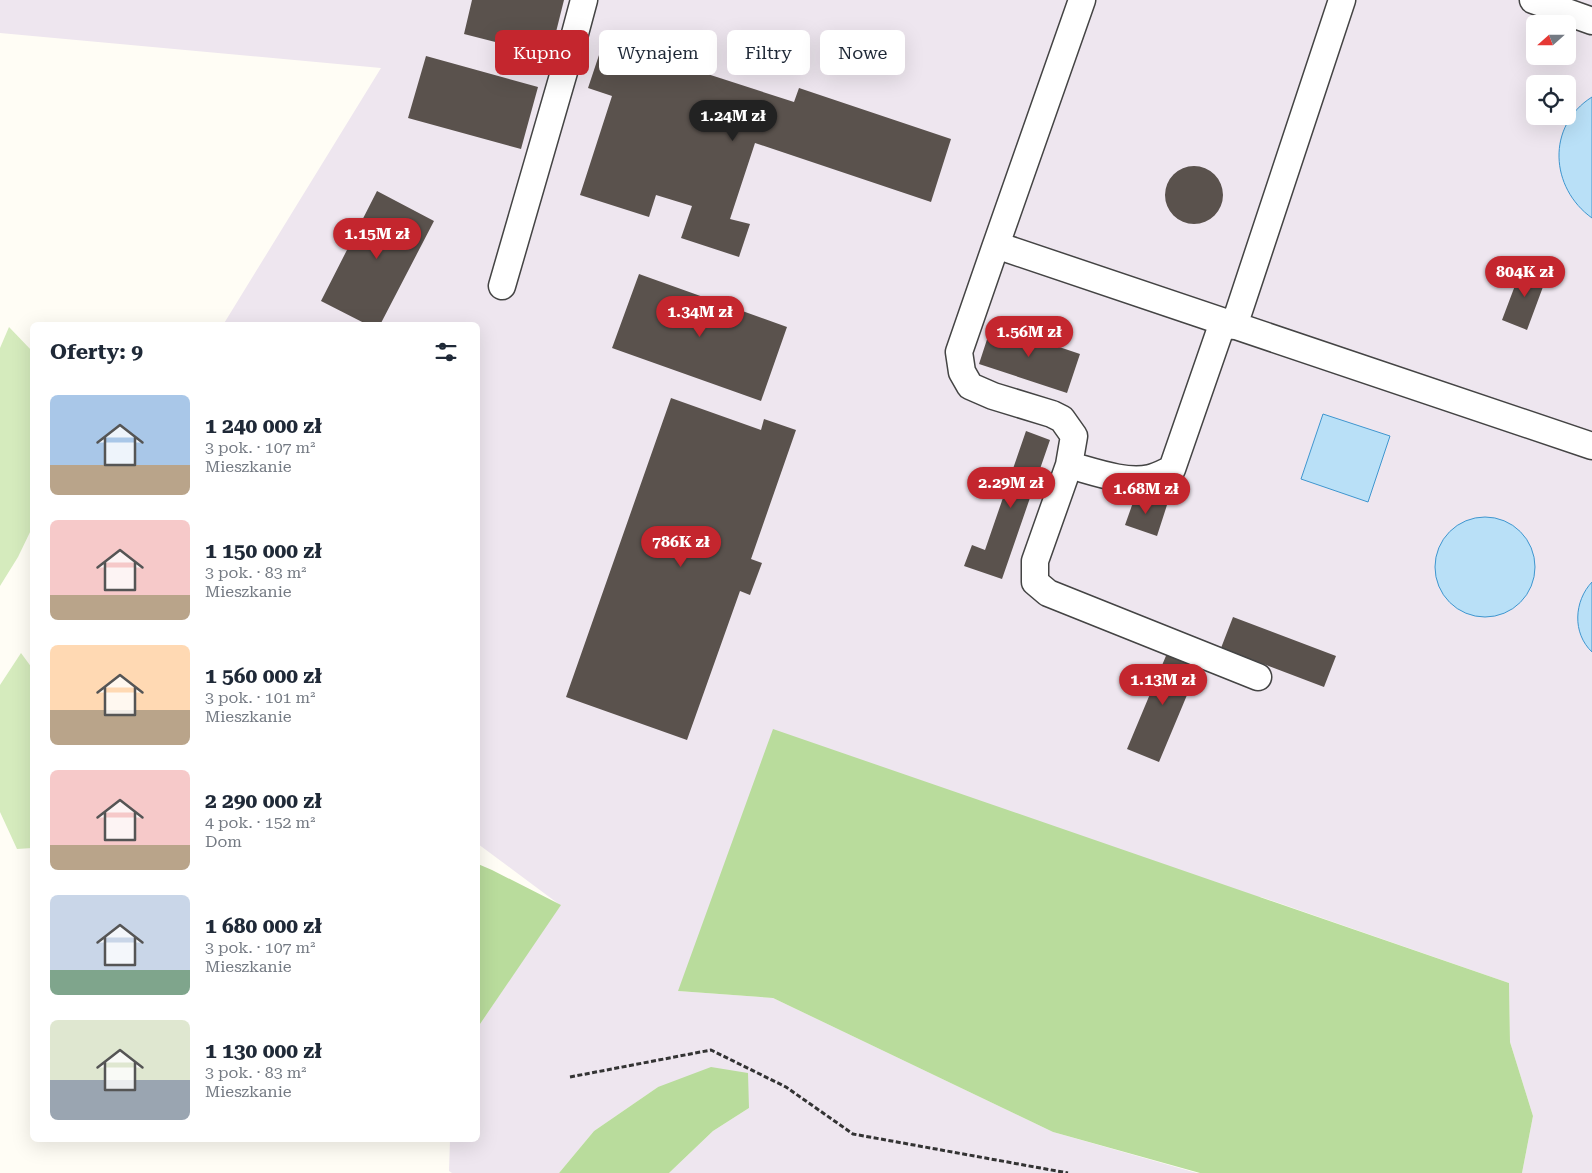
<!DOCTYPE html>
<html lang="pl">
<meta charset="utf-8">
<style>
body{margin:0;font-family:"Roboto Serif",serif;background:#f6f6f7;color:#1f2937;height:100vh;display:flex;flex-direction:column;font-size:19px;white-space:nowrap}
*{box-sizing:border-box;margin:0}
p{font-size:16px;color:#747a83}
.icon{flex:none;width:28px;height:28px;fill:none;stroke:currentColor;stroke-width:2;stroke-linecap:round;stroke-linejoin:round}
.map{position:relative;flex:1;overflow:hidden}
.details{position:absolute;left:30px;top:322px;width:450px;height:820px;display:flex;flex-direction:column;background:#fff;border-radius:8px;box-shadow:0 5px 20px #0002}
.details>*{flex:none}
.banner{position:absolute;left:495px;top:30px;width:475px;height:45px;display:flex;gap:10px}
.needle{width:32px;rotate:249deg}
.tools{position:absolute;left:1526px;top:15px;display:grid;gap:10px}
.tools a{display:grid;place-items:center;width:50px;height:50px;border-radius:8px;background:#fff;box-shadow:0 5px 20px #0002;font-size:25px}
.price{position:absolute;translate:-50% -42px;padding:0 11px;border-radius:18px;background:#c4262e;color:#fff;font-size:16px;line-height:32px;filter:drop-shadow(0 1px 2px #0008)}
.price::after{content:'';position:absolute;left:50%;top:30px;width:15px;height:11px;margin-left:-8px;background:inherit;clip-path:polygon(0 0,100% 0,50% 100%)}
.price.current{background:#222;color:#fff}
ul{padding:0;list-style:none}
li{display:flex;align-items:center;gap:15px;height:125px;padding:0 20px}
li span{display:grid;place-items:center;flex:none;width:140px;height:100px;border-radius:8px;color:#555}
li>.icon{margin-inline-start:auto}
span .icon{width:60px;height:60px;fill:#fffc;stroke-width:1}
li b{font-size:21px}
h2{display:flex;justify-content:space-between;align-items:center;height:60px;padding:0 20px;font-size:21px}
.pill{padding:0 18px;border-radius:8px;background:#fff;box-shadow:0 5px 20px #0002;font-size:18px;line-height:45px}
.pill.current{background:#c4262e;color:#fff}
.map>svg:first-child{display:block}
</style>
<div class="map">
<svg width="1592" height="1173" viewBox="0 0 1592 1173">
<rect width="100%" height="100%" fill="#fffdf5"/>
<!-- industrial -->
<path fill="#eee6ef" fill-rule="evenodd" d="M0,0H1592V1173H1522L1533,1116L1510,1042L1509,983L1261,897L678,991L773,998L1053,1132L1197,1173H669L713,1131L749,1108L658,1087L594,1131L559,1173H452L449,1171L450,1140H478V1027L560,905L478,844V325H223L381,68L0,33ZM1535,24H1568V56H1535ZM1535,84H1568V116H1535Z"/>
<!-- green -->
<path fill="#d5ebbd" d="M9,327L32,351V528L18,557L0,586V348Z
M21,653L32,668V848L17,849L0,812V685Z"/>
<!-- forest -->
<path fill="#b9dc9c" d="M773,729L1509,983L1510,1042L1533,1116L1522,1173H1200L1053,1132L773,998L678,991Z
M478,864L492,870L561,905L478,1027Z
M711,1067L748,1073L749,1108L713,1131L669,1173H559L594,1131L658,1087Z"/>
<!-- water -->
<path fill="#b9e0f7" stroke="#3f96cf" d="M1592,97V218C1550,188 1546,126 1592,97Z
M1323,414L1390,436L1368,502L1301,479Z
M1435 567a50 50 0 1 1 100 0a50 50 0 1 1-100 0Z
M1592,582V652C1572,633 1574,601 1592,582Z"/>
<!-- building -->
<path fill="#5a524d" d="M472,0H564L550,56L464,34Z
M604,40L669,61L670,56L694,64L692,69L794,102L799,88L951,139L931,202L755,143L730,219L750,224L739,257L681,238L692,206L656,195L649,217L580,195L612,96L588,88Z
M426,56L538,87L521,149L408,118Z
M1165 195a29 29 0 1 1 58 0a29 29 0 1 1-58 0Z
M377,191L434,221L380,325H368L321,301Z
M1522,267L1547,276L1527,330L1502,320Z
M639,274L787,327L761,401L612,348Z
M996,320L1008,324L1006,329L1080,354L1067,393L979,364L992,324L994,325Z
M671,398L761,430L764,419L796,430L751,559L762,563L750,595L740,591L687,740L566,697Z
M1026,431L1050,440L1002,579L964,566L972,545L985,550Z
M1136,494L1167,505L1157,536L1125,525Z
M1233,617L1336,656L1324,687L1221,648Z
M1168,651L1200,664L1159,762L1127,749Z"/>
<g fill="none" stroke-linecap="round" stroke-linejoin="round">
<defs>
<path id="minor" d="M1082,0L996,245L1592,446
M1533,0L1592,21
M996,245L959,352L962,372L970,386L993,396L1052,414L1062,419L1074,436L1069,465L1035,561V582L1048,593L1258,677
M502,286L573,41L584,0
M1234,326L1342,0
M1069,465C1092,471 1126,484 1150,478C1158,476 1165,472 1172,469L1223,322"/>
</defs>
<!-- minor casing -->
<use href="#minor" stroke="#444" stroke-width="29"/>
<!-- path -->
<path stroke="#333" stroke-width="3" stroke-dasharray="5 2.5" stroke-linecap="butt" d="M570,1077L711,1050L786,1087L853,1134L1068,1173"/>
<!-- minor -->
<use href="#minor" stroke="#fff" stroke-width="26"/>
</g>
</svg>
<div class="tools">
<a><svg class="needle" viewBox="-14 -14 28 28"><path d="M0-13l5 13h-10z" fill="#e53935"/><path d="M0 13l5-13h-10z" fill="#747a83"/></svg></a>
<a><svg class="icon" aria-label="locate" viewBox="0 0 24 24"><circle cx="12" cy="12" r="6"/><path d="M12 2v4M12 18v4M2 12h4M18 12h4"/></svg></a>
</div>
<b class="price current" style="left:733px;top:142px">1.24M zł</b>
<b class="price" style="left:377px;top:260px">1.15M zł</b>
<b class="price" style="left:1525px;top:298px">804K zł</b>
<b class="price" style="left:700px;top:338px">1.34M zł</b>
<b class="price" style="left:1029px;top:358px">1.56M zł</b>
<b class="price" style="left:1011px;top:509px">2.29M zł</b>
<b class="price" style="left:1146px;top:515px">1.68M zł</b>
<b class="price" style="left:681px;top:568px">786K zł</b>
<b class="price" style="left:1163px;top:706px">1.13M zł</b>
<div class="banner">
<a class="pill current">Kupno</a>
<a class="pill">Wynajem</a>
<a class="pill">Filtry</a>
<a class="pill">Nowe</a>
</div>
<section class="details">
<h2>Oferty: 9<svg class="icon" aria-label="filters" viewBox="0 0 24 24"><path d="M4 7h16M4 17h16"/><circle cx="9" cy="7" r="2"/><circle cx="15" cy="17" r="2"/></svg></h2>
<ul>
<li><span style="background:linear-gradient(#a9c7e8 70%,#b9a48a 0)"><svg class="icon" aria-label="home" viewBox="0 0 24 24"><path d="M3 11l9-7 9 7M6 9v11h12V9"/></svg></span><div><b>1 240 000 zł</b><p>3 pok. · 107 m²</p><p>Mieszkanie</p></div></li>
<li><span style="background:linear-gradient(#f6c9c9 75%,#b9a48a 0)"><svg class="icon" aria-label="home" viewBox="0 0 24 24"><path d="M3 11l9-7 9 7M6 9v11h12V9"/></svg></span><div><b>1 150 000 zł</b><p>3 pok. · 83 m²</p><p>Mieszkanie</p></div></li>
<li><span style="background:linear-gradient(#ffd9b3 65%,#b9a48a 0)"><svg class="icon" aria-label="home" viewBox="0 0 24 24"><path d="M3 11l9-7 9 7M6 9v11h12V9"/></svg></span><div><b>1 560 000 zł</b><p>3 pok. · 101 m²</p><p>Mieszkanie</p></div></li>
<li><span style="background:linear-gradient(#f6c9c9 75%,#b9a48a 0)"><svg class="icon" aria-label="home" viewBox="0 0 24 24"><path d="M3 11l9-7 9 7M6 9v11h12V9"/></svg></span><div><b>2 290 000 zł</b><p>4 pok. · 152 m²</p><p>Dom</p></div></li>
<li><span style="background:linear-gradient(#c9d6e8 75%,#7fa58c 0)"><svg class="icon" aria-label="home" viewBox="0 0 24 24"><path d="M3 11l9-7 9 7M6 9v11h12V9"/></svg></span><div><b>1 680 000 zł</b><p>3 pok. · 107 m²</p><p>Mieszkanie</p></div></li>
<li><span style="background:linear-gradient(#dfe7d0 60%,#9aa5b1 0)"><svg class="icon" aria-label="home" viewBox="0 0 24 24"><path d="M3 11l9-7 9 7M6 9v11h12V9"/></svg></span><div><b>1 130 000 zł</b><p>3 pok. · 83 m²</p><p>Mieszkanie</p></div></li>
</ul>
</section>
</div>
